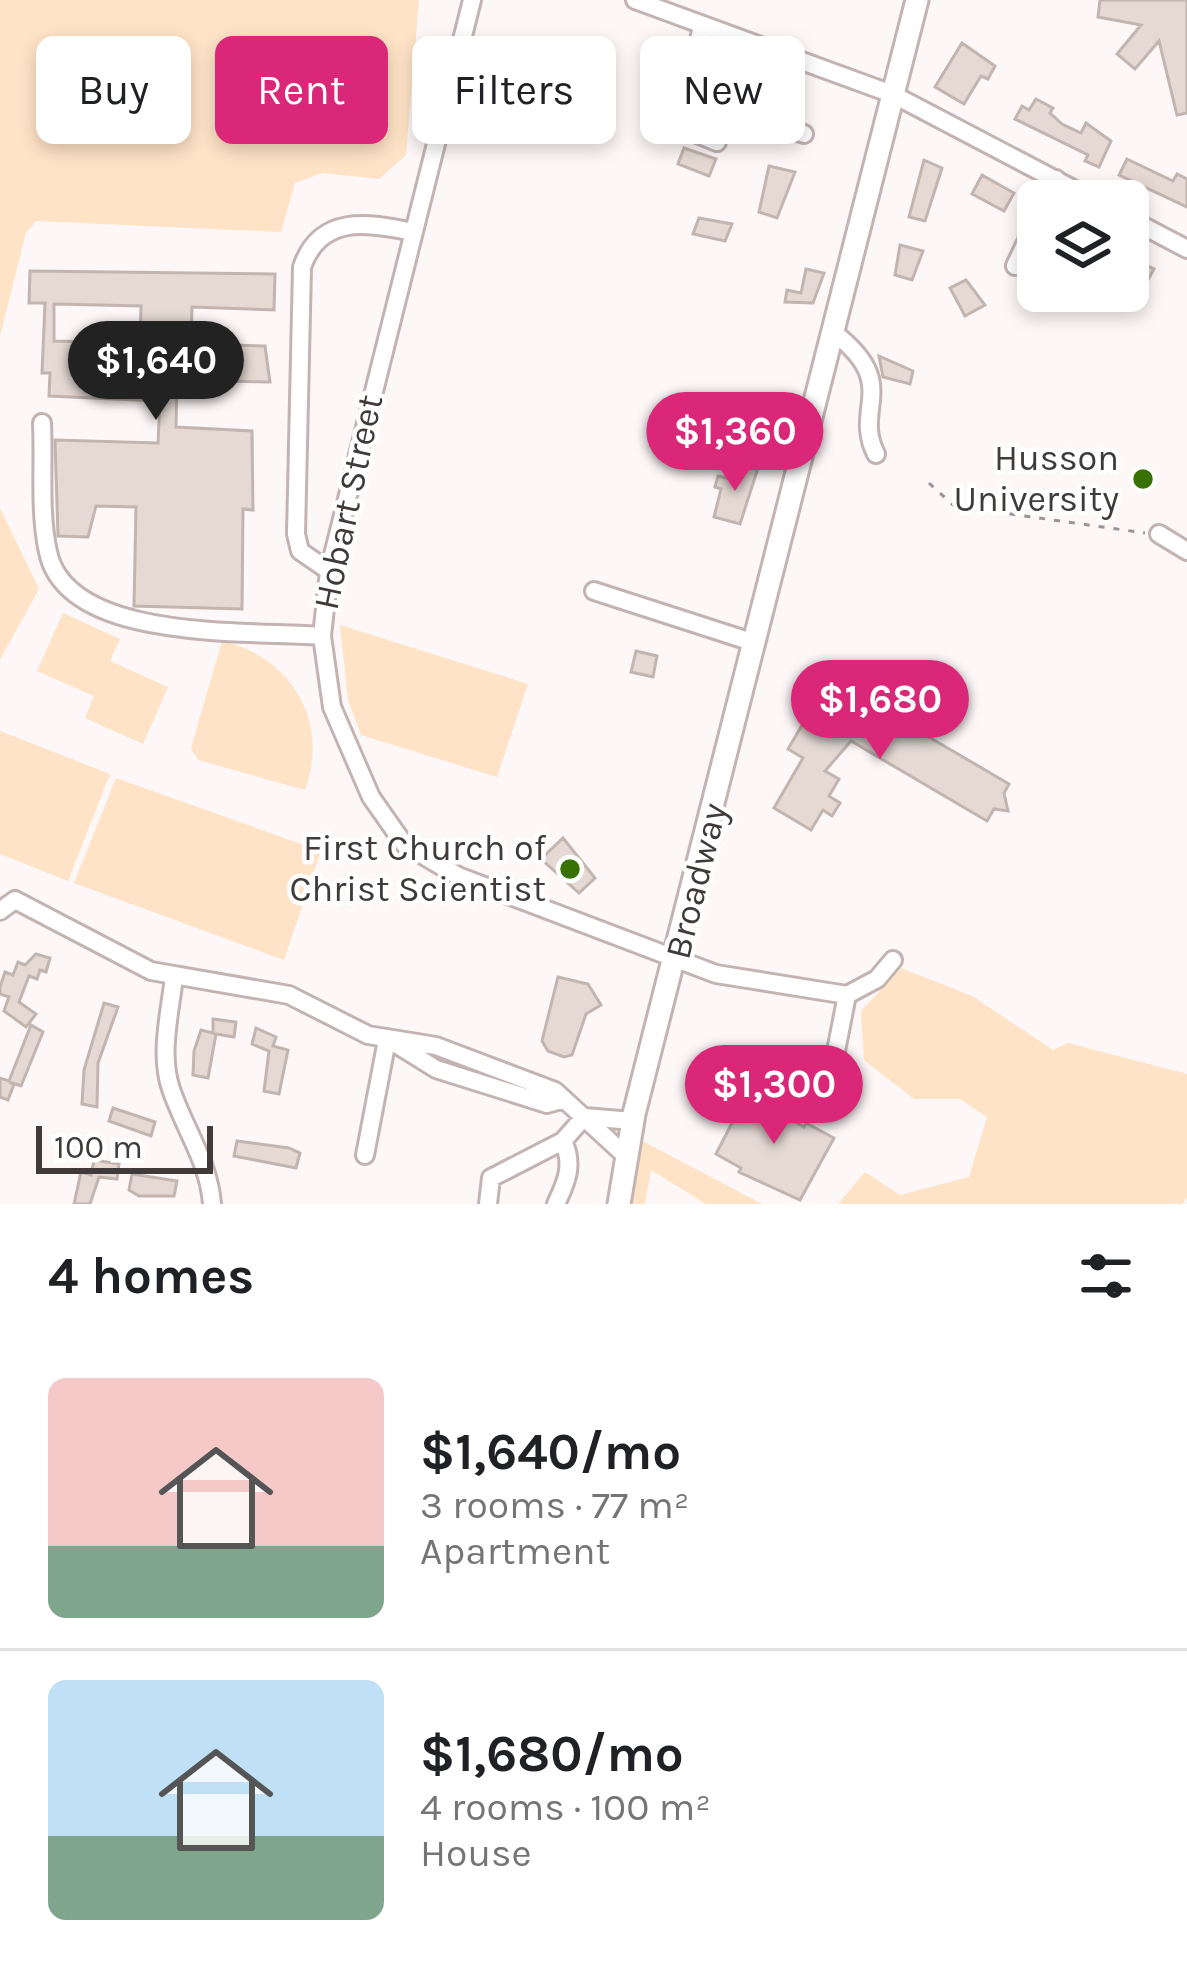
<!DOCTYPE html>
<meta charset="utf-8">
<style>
body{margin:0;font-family:Karla,sans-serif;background:#f2f2f2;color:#202124;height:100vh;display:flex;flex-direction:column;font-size:45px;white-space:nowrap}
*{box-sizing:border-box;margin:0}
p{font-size:39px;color:#757577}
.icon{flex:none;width:66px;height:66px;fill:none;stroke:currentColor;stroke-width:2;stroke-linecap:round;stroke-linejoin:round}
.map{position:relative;height:1204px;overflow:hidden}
.sheet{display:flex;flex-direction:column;background:#fff;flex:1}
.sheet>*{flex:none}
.hud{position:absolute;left:36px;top:36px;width:1116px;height:108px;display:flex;gap:24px}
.controls{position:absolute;left:1017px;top:180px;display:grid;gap:24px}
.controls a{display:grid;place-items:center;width:132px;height:132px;border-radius:18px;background:#fff;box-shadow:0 6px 18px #0003;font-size:60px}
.scale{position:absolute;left:36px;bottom:30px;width:177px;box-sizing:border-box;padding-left:12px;border:6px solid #403a3a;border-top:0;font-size:33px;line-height:42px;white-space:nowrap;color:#403a3a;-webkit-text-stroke:9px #fff;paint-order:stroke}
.price{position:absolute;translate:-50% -102px;padding:0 27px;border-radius:42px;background:#db2777;color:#fff;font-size:39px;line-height:78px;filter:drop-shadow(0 3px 6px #0008)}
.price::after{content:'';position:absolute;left:50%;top:72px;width:36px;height:27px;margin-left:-18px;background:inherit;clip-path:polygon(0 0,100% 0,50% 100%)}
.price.on{background:#222;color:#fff}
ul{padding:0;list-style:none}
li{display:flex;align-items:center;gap:36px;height:300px;padding:0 48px}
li+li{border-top:3px solid #e0e0e0}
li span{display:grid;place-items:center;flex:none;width:336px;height:240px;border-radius:18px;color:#555}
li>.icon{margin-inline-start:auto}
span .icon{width:144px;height:144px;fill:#fffc;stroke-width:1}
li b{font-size:51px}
h2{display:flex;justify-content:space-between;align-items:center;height:144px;padding:0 48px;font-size:51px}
.pill{padding:0 42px;border-radius:18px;background:#fff;box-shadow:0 6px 18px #0003;font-size:42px;line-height:108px}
.pill.on{background:#db2777;color:#fff}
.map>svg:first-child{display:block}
</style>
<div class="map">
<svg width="1187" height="1204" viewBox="0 0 1187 1204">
<rect width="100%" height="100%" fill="#fef7f7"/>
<!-- green -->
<path fill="#fee3c6" d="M0,0H419L406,155L379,179L322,173L295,183L281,232L36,221L26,233L0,336Z
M0,508L39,589L0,660Z
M63,613L120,639L110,661L168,687L143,744L85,718L94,696L37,671Z
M340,625L528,684L497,777L361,735L348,700Z
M222,641C292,657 330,722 305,790L198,760L191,748Z
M0,731L110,774L68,881L0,854Z
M116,778L321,851L284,960L74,883Z
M901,968L972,996L1053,1050L1068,1043L1187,1074V1198L1182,1204H838L865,1172L900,1195L969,1177L987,1117L960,1099H914L864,1060L861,1011Z
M639,1139L762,1204H706L651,1170L645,1204H627Z"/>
<!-- building -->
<path fill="#e6d9d3" stroke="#c2b5af" stroke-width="3" fill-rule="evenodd" d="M1100,0H1187V113L1177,115L1159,41L1135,69L1117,54L1141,25L1098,17Z
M962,43L995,66L988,79L981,76L964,104L935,87Z
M1036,99L1053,108L1050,113L1062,124L1081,133L1086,123L1111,141L1099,167L1085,161L1088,155L1015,119L1022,106L1029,110Z
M684,148L716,159L709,176L678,164Z
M1127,159L1173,181L1177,174L1187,179V207L1119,175Z
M924,160L942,168L925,221L909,217Z
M769,166L795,172L777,218L759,212Z
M982,175L1014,193L1004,211L972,194Z
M699,218L732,224L725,241L693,234Z
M900,245L923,251L912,280L895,275Z
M1131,258L1154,269L1143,289L1128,281Z
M806,269L824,273L813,303L785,302L787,290L801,293Z
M30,271L275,274L274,310L192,307L191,344L265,346L270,382L177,380L176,427L252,431L253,510L243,509L242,609L134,606L136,507L96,506L88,537L58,536L55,440L158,443L160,401L49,396L50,373H42L45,303H29ZM54,304L141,306L140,343L54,341Z
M966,280L985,305L965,316L950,288Z
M879,356L913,371L910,384L883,377Z
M737,463L758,468L740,524L714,517L721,489L715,487L718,476L733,479Z
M636,651L657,656L653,677L631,672Z
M821,693L867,720L876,706L1009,784L1004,793L1008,811L994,809L987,821L851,741L825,771L839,779L829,796L840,803L832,816L823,810L811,830L774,808L803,758L788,749Z
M563,838L595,878L579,893L541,859Z
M36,954L50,958L46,972L40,970L37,979L29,976L19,1002L36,1014L26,1027L4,1011L9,997L0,994V987L5,972L13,975L18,962L25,965Z
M558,977L588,984L601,1005L586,1014L572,1055L564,1057L548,1051L542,1041Z
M104,1003L118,1007L98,1063L97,1107L82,1104L84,1070Z
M213,1019L236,1022L234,1037L216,1034L208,1078L193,1075L194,1051L201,1030L213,1033Z
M31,1025L43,1032L21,1086L9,1082L14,1084L8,1100L0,1097V1078L9,1081Z
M256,1028L276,1037L273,1046L288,1050L279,1094L264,1091L269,1051L252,1044Z
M748,1092L804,1127L806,1123L834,1138L800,1200L739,1172L741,1168L716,1154Z
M113,1108L155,1122L151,1136L109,1121Z
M237,1141L289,1148L300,1153L296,1168L234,1156Z
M94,1160L119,1164L117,1179L99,1177L90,1204H74L81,1172L91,1175Z
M132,1174L177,1181L174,1196H139L129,1190Z"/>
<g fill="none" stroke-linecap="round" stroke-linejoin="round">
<defs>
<path id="minor" d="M472,0L329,571L322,636L332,707L371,797L404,844L458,876L716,974L847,995L877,979L893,960
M635,0L892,94L1096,201
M702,25L688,99L768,122
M793,58L768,122L804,134
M688,99L683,128L717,142
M1045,201L1056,179
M1128,218L1187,249
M1015,266L1038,217
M833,332C902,385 852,407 876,454
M42,423C44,464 39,512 48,552C67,643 250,630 322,636
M1159,534L1187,551
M329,571L300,551L296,534L302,267C320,215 367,222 412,232
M594,591L755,643
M0,911L15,900L151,971L289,995L368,1035L436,1046L555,1091L627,1157
M174,977C170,1013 159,1054 171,1089C184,1128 209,1162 212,1204
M399,1046L436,1069L547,1104L561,1100
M836,1051L847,995
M584,1117L633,1121
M365,1155L387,1040
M488,1204L491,1178L563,1141L584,1117
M556,1204C567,1181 574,1164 563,1141"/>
<path id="major" d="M619,1204L634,1114L917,0"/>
</defs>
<!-- minor casing -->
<use href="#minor" stroke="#c3b4b3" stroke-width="22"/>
<!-- major casing -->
<use href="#major" stroke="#c3b4b3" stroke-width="27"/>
<!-- path -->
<path stroke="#9a9494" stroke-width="3" stroke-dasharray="6 9" stroke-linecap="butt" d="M929,483L954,506L1145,533"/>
<!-- minor -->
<use href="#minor" stroke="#fff" stroke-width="16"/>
<!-- major -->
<use href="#major" stroke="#fff" stroke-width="21"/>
</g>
<!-- markers -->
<g fill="#387202" stroke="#fff" stroke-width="4.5">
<circle cx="1143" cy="479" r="12"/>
<circle cx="570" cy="869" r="12"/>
</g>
<g text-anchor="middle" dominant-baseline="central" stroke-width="9" stroke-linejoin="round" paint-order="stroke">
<!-- poi labels -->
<g font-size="36" fill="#403a3a" stroke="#fff" text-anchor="end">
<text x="1119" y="458">Husson<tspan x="1119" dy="41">University</tspan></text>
<text x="546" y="848">First Church of<tspan x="546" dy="41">Christ Scientist</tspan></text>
</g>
<!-- street labels -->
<g font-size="36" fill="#403a3a" stroke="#fff">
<text transform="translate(348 502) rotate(-78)">Hobart Street</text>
<text transform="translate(696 881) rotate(-76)">Broadway</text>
</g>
</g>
</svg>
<div class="controls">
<a><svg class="icon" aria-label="layers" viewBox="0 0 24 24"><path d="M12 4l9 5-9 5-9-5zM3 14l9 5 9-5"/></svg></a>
</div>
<div class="scale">100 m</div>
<b class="price on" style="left:156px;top:423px">$1,640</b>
<b class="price" style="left:735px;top:494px">$1,360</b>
<b class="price" style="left:880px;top:762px">$1,680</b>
<b class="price" style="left:774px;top:1147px">$1,300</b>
<div class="hud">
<a class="pill">Buy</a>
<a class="pill on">Rent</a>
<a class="pill">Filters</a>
<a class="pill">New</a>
</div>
</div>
<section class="sheet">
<h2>4 homes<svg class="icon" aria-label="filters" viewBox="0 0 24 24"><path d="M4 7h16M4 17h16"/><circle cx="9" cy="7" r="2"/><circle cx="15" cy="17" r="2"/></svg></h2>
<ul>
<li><span style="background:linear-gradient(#f6c9c9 70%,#7fa58c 0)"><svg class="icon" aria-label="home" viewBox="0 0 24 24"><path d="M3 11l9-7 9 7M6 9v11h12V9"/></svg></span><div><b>$1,640/mo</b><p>3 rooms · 77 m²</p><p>Apartment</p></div></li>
<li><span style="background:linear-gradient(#bfe0f5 65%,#7fa58c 0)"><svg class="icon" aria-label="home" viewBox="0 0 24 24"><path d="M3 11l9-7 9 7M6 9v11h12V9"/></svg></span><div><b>$1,680/mo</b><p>4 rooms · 100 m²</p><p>House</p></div></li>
</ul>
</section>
